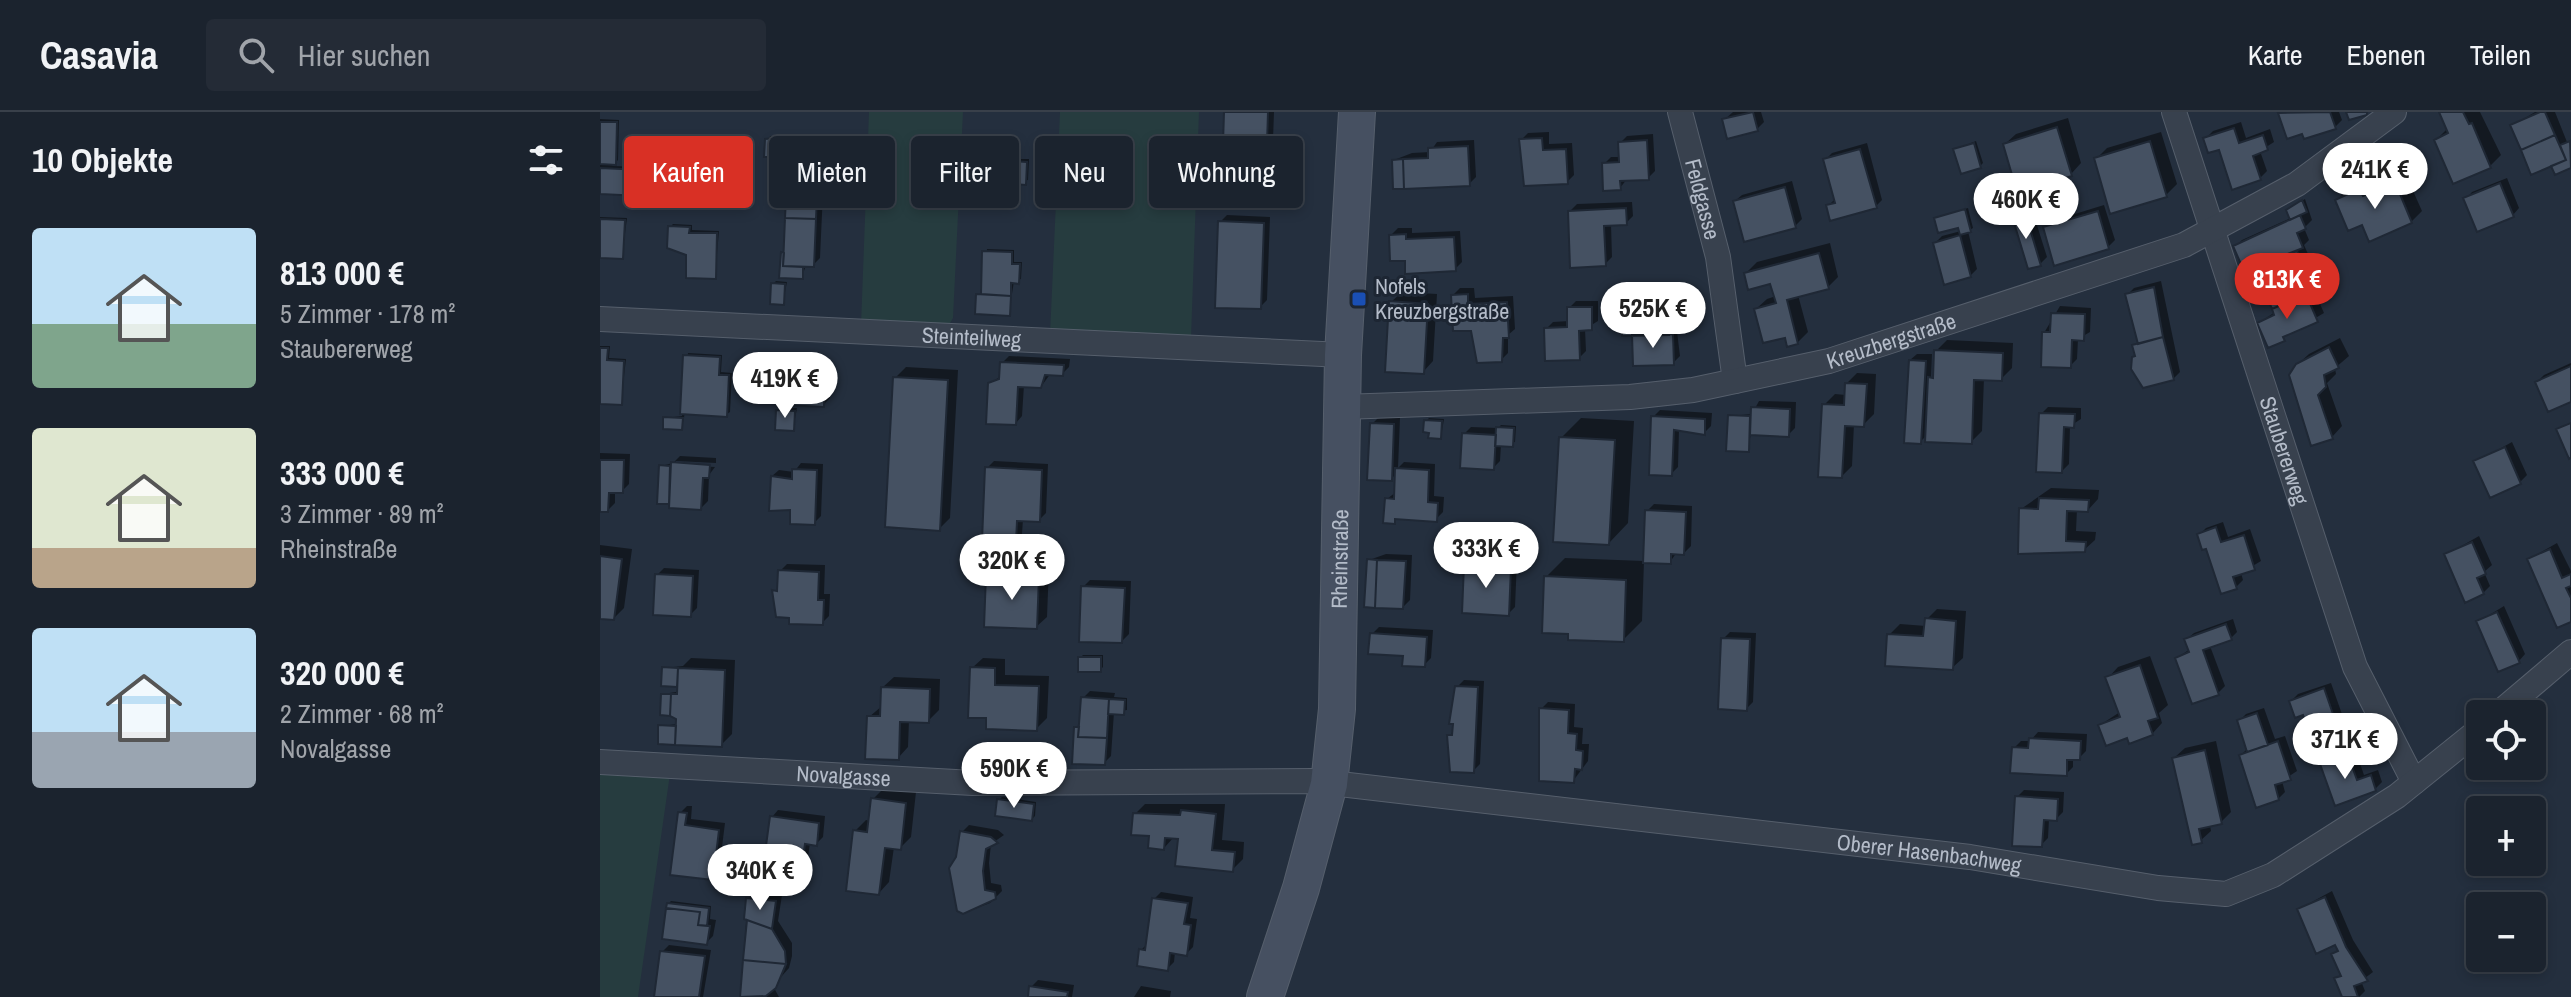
<!DOCTYPE html>
<html lang="de">
<meta charset="utf-8">
<style>
body{margin:0;font-family:"Archivo Narrow",sans-serif;background:#242b36;color:#f1f3f6;height:100vh;display:flex;flex-direction:column;font-size:30px;white-space:nowrap}
*{box-sizing:border-box;margin:0}
p{font-size:26px;color:#a0a4aa}
.icon{flex:none;width:44px;height:44px;fill:none;stroke:currentColor;stroke-width:2;stroke-linecap:round;stroke-linejoin:round}
.map{position:relative;flex:1;overflow:hidden}
.details{display:flex;flex-direction:column;background:#1b232e;width:600px}
.details>*{flex:none}
.hud{position:absolute;left:24px;top:24px;width:760px;height:72px;display:flex;gap:16px}
.buttons{position:absolute;left:1866px;top:588px;display:grid;gap:16px}
.buttons a{display:grid;place-items:center;width:80px;height:80px;border-radius:8px;background:#1b232e;box-shadow:0 4px 12px #0003,0 0 0 2px #39404a;font-size:40px}
.price{position:absolute;translate:-50% -68px;padding:0 18px;border-radius:28px;background:#fff;color:#222;font-size:26px;line-height:52px;filter:drop-shadow(0 2px 4px #0008)}
.price::after{content:'';position:absolute;left:50%;top:48px;width:24px;height:18px;margin-left:-12px;background:inherit;clip-path:polygon(0 0,100% 0,50% 100%)}
.price.selected{background:#d93025;color:#fff}
ul{padding:0;list-style:none}
li{display:flex;align-items:center;gap:24px;height:200px;padding:0 32px}
li span{display:grid;place-items:center;flex:none;width:224px;height:160px;border-radius:8px;color:#555}
li>.icon{margin-inline-start:auto}
span .icon{width:96px;height:96px;fill:#fffc;stroke-width:1}
li b{font-size:34px}
h2{display:flex;justify-content:space-between;align-items:center;height:96px;padding:0 32px;font-size:34px}
.pill{padding:0 28px;border-radius:8px;background:#1b232e;box-shadow:0 4px 12px #0003,0 0 0 2px #39404a;font-size:28px;line-height:72px}
.pill.selected{background:#d93025;color:#fff}
header{display:flex;align-items:center;gap:48px;box-sizing:border-box;height:112px;padding:0 40px;background:#1b232e;border-bottom:2px solid #39404a}
header strong{font-size:38px}
nav{display:flex;gap:44px;margin-inline-start:auto;font-size:28px}
.search{width:560px;height:72px;background:#242b36;display:flex;align-items:center;gap:20px;box-sizing:border-box;padding:0 28px;border-radius:8px;color:#a0a4aa;font-size:30px}
main{display:flex;flex:1;min-height:0}
.map>svg:first-child{display:block}
</style>
<header>
<strong>Casavia</strong>
<div class="search"><svg class="icon" aria-label="search" viewBox="0 0 24 24"><circle cx="10" cy="10" r="6"/><path d="M15 15l6 6"/></svg>Hier suchen</div>
<nav><a>Karte</a><a>Ebenen</a><a>Teilen</a></nav>
</header>
<main>
<section class="details">
<h2>10 Objekte<svg class="icon" aria-label="filters" viewBox="0 0 24 24"><path d="M4 7h16M4 17h16"/><circle cx="9" cy="7" r="2"/><circle cx="15" cy="17" r="2"/></svg></h2>
<ul>
<li><span style="background:linear-gradient(#bfe0f5 60%,#7fa58c 0)"><svg class="icon" aria-label="home" viewBox="0 0 24 24"><path d="M3 11l9-7 9 7M6 9v11h12V9"/></svg></span><div><b>813 000 €</b><p>5 Zimmer · 178 m²</p><p>Staubererweg</p></div></li>
<li><span style="background:linear-gradient(#dfe7d0 75%,#b9a48a 0)"><svg class="icon" aria-label="home" viewBox="0 0 24 24"><path d="M3 11l9-7 9 7M6 9v11h12V9"/></svg></span><div><b>333 000 €</b><p>3 Zimmer · 89 m²</p><p>Rheinstraße</p></div></li>
<li><span style="background:linear-gradient(#bfe0f5 65%,#9aa5b1 0)"><svg class="icon" aria-label="home" viewBox="0 0 24 24"><path d="M3 11l9-7 9 7M6 9v11h12V9"/></svg></span><div><b>320 000 €</b><p>2 Zimmer · 68 m²</p><p>Novalgasse</p></div></li>
</ul>
</section>
<div class="map">
<svg width="1971" height="885" viewBox="0 0 1971 885">
<rect width="100%" height="100%" fill="#242f3e"/>
<!-- green -->
<path fill="#263c3f" d="M269,0H363L353,206L349,213H261Z
M460,0H599L591,226L450,223Z
M0,657L70,662L38,885H0Z"/>
<!-- water -->
<path fill="#394c67" d="M434,31H450L448,68L434,67Z"/>
<!-- shadow -->
<path fill="#0007" d="M626,0H674L672,56L665,63Z
M1133,0H1161L1164,10L1157,17L1124,8Z
M1681,0H1739L1742,8L1735,15Z
M1841,0H1880L1901,43L1890,54L1854,70L1836,28L1848,16Z
M1935,0H1955L1967,30L1971,28V54L1956,61L1953,52L1912,14Z
M1468,6L1481,51L1471,62L1405,32L1416,22Z
M0,7L19,8L18,48L12,54L45,55L41,82L0,80Z
M1641,10L1646,26L1670,17L1674,30L1660,39L1667,59L1660,66L1606,26L1613,19Z
M949,20V32L972,31L974,63L967,70L921,28L928,21Z
M1561,20L1577,72L1566,83L1496,47L1507,36Z
M1053,22L1055,59L1048,66L1027,67L1020,76L1004,52L1011,45H1021L1020,31L1027,24Z
M69,23L128,26L127,51L120,54L116,86L66,26Z
M170,24H177V35H188L184,43H166Z
M384,28L417,29L416,47H429L428,68L416,70L413,84L381,31Z
M874,28L876,65L869,72L794,48L812,41L830,40L837,30Z
M1376,29L1383,51L1380,54L1356,37Z
M1267,31L1282,88L1275,95L1228,94L1236,86L1225,48L1232,41Z
M190,46L210,47L209,58H224L220,146L213,153H206L202,165L182,154L185,151L187,49Z
M1805,61L1822,99L1811,110H1763L1737,88L1748,77L1770,67L1774,75Z
M1907,66L1919,96L1913,103L1866,87L1872,80Z
M1192,69L1202,107L1195,114L1135,89L1142,83Z
M1705,87L1712,108L1704,116L1709,128L1704,133L1708,142L1701,149L1724,201L1669,233L1659,211L1675,200L1662,170L1672,162L1667,150L1635,135L1642,128L1691,106V95Z
M1032,90L1033,104L1026,111L1011,112L1012,145L1005,152L970,99L977,92Z
M1504,93L1515,128L1508,135L1445,116L1452,109Z
M1431,94L1447,145L1440,152L1414,104Z
M1368,96L1373,116L1368,119L1377,157L1370,164L1335,131L1342,124L1361,119L1360,113L1336,106Z
M627,103L670,105L667,188L660,195L620,110Z
M0,105L27,106L22,145L0,144Z
M73,112L92,113V118L119,119L115,165L88,142L70,115Z
M798,116H812V121L860,119L862,150L855,157L807,147L791,123Z
M1230,131L1238,165L1228,175L1198,183L1208,220L1197,231L1156,197L1167,187L1176,184L1172,169L1146,161L1157,150Z
M387,137L414,138V150H422L421,167L414,169L409,201L378,183L383,180Z
M176,169L187,170L183,190L173,172Z
M1561,169L1580,260L1573,267L1534,245V234L1539,229L1527,183L1534,176Z
M1055,175L1056,195H1074L1080,244L1073,251L1034,221L1023,183L1030,176Z
M860,176H874L875,186L913,184L915,217L908,223V241L901,248L873,216L853,183Z
M802,180L837,182L833,249L823,260L791,190Z
M976,189H998V209L985,217L986,239L979,246L946,217L953,210L969,209V196Z
M1460,194L1491,196L1490,220L1478,227L1477,247L1470,254L1444,221Z
M1740,226L1749,244L1735,256L1736,262L1727,271L1742,314L1732,325L1697,253L1709,242Z
M1347,228L1413,231L1412,256L1401,267L1384,266L1382,319L1371,330L1328,322L1320,330L1310,248L1317,242H1332L1331,266L1335,261L1336,239Z
M0,234H10L9,246L26,247L21,291L0,290Z
M88,241L122,243L121,260L132,261L130,300L127,302L85,300L82,316L65,306L82,304Z
M409,244L470,247L469,255L462,262L451,261L443,272L424,273L422,304L416,311L390,272L402,263V251Z
M195,251L231,252L230,286L223,293L188,258Z
M1971,251V288L1937,270L1944,263Z
M306,255L358,258L350,406L339,417L295,266Z
M1257,261L1276,262L1274,302L1263,313L1254,312L1252,354L1242,364L1224,293L1235,282L1246,283L1247,271Z
M1159,289L1196,290L1195,316L1188,323L1151,321L1148,338L1130,304L1152,302Z
M1448,295L1481,296V307L1470,314L1469,352L1462,359L1441,302Z
M181,296H197L193,317L178,299Z
M1060,298L1112,301L1111,314L1104,321L1079,317L1078,355L1071,362L1053,305Z
M779,305L800,306L798,356L804,350L835,352L834,384L844,385L843,400L836,407L798,405L794,410L787,387L796,380L797,361L791,367L772,312Z
M829,306L844,307L841,325L826,309Z
M981,306L1034,309L1028,411L1009,431L961,326Z
M901,313L916,314L915,330L901,333L900,349L893,356L864,322L871,315L898,316Z
M1912,330L1927,363L1920,370L1876,350Z
M0,341L30,342L29,372L22,379H15V391L8,398H0Z
M80,344L116,346V351L76,349V353L115,355L109,363L108,389L101,396L71,387L68,390L61,354L73,351Z
M394,349L448,352L446,401L439,408L423,407L422,422L415,429L387,356Z
M201,351L223,352L221,404L214,411L193,395L172,364L179,358L194,360Z
M1451,376L1499,378L1498,387L1488,398L1477,397L1476,419L1496,420L1495,428L1484,438L1420,440L1421,397Z
M1054,392L1092,394L1091,434L1084,441L1077,440L1070,450L1047,399Z
M1623,410L1628,425L1650,417L1661,449L1641,461L1643,468L1636,475L1599,423L1606,416Z
M850,415L857,416L853,431L847,418Z
M1879,424L1892,453L1884,460L1890,474L1883,481L1846,443Z
M1957,431L1971,459V508L1929,447Z
M0,433L32,437L24,496L14,506L0,505Z
M786,442L812,443L810,488L803,495L769,448Z
M873,446L917,448L915,495L908,502L866,453Z
M965,446L1044,449L1042,509L1023,528L946,465Z
M187,452L225,453L224,482H230L229,504L222,511L191,504L175,479L179,474L180,459Z
M399,452L449,454L447,505L436,515L388,463Z
M64,456L99,458L97,496L90,503L57,463Z
M490,468L531,469L529,522L522,529L483,475Z
M1904,494L1925,542L1919,549L1878,510Z
M1337,497L1366,499L1363,546L1352,556L1289,523L1300,512L1326,514L1327,507Z
M1633,507L1637,520L1631,526L1610,534L1625,574L1618,581L1577,546L1590,537L1587,527L1594,521Z
M779,515L833,518L831,546L824,553L805,542L772,522Z
M1130,520L1156,521L1153,590L1146,597L1123,527Z
M483,543H503V555L500,558L480,546Z
M1550,544L1568,593L1559,601L1562,611L1552,622L1529,624L1500,613L1520,600L1508,566L1518,555Z
M91,546L135,548L132,622L121,633L60,614L78,612V606L63,582L76,580L79,573L63,572L64,556L83,554Z
M383,546L405,547V563L449,564L447,606L436,617L388,605L372,556Z
M294,565L340,567L339,598L328,609L309,608L308,635L298,646L269,605L282,594L283,575Z
M864,568L884,569L880,652L873,659L849,624L855,618L857,575Z
M1731,571L1749,622L1742,629L1717,638L1704,601L1691,589L1698,582Z
M490,579L515,581L514,585L527,586V598L514,600L511,644L504,651L476,616L481,610L483,586Z
M948,590L975,592L974,615L983,616L982,632H989L988,649L973,669L941,597Z
M1664,596L1675,627L1685,624L1697,659L1682,669L1685,680L1678,687L1641,643L1648,636L1639,609L1646,602Z
M1438,620L1487,622L1486,639L1479,646H1473V655L1466,662L1414,636L1421,629H1430Z
M1616,629L1631,700L1621,710L1610,713L1611,719L1600,729L1574,646L1585,636Z
M1755,637L1764,663L1778,658L1782,670L1775,677L1722,653L1729,646Z
M284,676L316,680L311,725L300,736L294,735L289,770L279,781L255,719L266,708L270,709L273,687Z
M1424,678L1464,680L1463,700L1456,707H1449L1448,726L1441,733L1417,685Z
M402,685L436,690L435,704L432,707L399,688Z
M545,692H625L622,728L644,730L643,747L632,758L580,725H574L564,736L535,702Z
M87,694H92L91,707L125,711L119,759L112,766L72,761L80,701Z
M178,698L225,704L223,725L216,732L210,731L207,752L200,759L172,705Z
M369,713L398,718L404,723L391,732L389,751L391,771L401,773L402,779L390,791L369,799L359,798L353,749L358,743L362,720Z
M1732,779L1753,828L1773,860L1761,869L1765,879L1759,885H1744L1737,867L1742,862L1734,842L1739,837L1736,831L1699,797Z
M155,780L182,783L178,809L192,831V844L189,856L173,874L179,885H140L148,787Z
M561,780L593,785L590,806L597,807L593,835L586,842L575,840L574,850L567,857L541,838L547,832L554,787Z
M71,789L111,794L110,807L116,808L113,824L106,831L68,792Z
M69,833L111,838L103,885H56L62,840Z
M438,868L474,873L472,885H430L431,875Z
M541,874L571,879L570,885H534Z"/>
<!-- building -->
<path fill="#455162" stroke="#1f2835" stroke-width="2" d="M624,0H668L666,65L622,63Z
M1153,0L1158,19L1127,27L1122,7Z
M1730,0L1736,17L1704,27L1702,22L1687,27L1678,1Z
M1746,0H1767V3L1749,8Z
M1839,0H1863L1869,12L1872,11L1891,56L1853,72L1834,28L1848,21Z
M1940,0H1945L1955,23L1921,38L1910,13Z
M0,10H17L16,53L0,52Z
M1457,15L1472,64L1417,80L1403,32Z
M1634,16L1639,31L1663,23L1668,38L1653,44L1661,68L1632,78L1619,38L1608,41L1603,26Z
M1955,23L1966,48L1931,63L1921,38Z
M64,25L126,28L125,56H118L116,88L85,86V80L62,79Z
M175,26V37H186L185,45H164L165,27Z
M942,26L943,38L966,37L968,72L924,74L919,27Z
M1047,28L1049,68L1020,69L1021,78L1003,79L1002,51L1019,50L1018,30Z
M1550,29L1567,85L1510,102L1494,46Z
M1970,29L1971,56L1955,63L1951,54L1966,48L1960,33Z
M379,30L415,31L414,49L427,50L426,73L414,72L413,86L377,84Z
M1374,31L1381,56L1361,62L1353,37Z
M868,34L870,74L804,77L803,47L828,46V36Z
M1260,37L1277,96L1230,109L1226,93L1235,91L1223,47Z
M803,47L804,77H793L792,48Z
M185,48L208,49L207,64H187V74H183Z
M0,56L43,58L41,84L0,82Z
M187,64L218,65L216,107L185,106Z
M1795,70L1812,111L1769,130L1762,113L1748,119L1735,88L1759,77L1763,84Z
M1900,71L1914,105L1877,120L1863,86Z
M1185,75L1196,116L1144,130L1133,89Z
M1702,88L1707,100L1690,108L1686,98Z
M1026,96L1027,113L1004,114L1006,154L970,156L968,99Z
M1365,97L1371,120L1360,123L1358,116L1338,121L1334,106Z
M1498,99L1509,137L1454,154L1443,115Z
M1425,100L1441,154L1428,157L1412,104Z
M1700,103L1706,117L1697,121L1703,136L1644,159L1633,134Z
M185,106L216,107L214,155L183,154Z
M0,107L25,108L23,147L0,146Z
M618,109L664,111L661,197L615,196Z
M68,114L90,115L89,121H117L116,167L86,166V143L67,136Z
M806,122V127L854,125L856,159L805,162V149H790L789,123Z
M1360,123L1371,165L1344,173L1333,131Z
M382,139L412,140V152H420L419,172L411,171V184L381,182Z
M1697,139L1702,151L1694,155L1706,182L1672,197L1660,169L1671,164L1666,152Z
M181,140L184,141L183,154L203,155V167L179,166Z
M1219,141L1229,177L1187,188L1198,232L1187,235L1185,226L1163,231L1154,197L1176,191L1170,172L1148,178L1144,161Z
M171,171L185,172L184,193L170,192Z
M1554,175L1563,225L1538,232L1525,182Z
M1049,181V201H1068L1069,223L1022,224L1021,182Z
M376,182L411,184L410,204L375,202Z
M868,182V192L907,190L909,226H903L902,250L877,251L871,219H853L851,183Z
M1706,182L1718,210L1683,225L1685,229L1668,236L1657,211L1674,203L1672,197Z
M789,189L828,192L824,262L785,260Z
M967,195H992V218L979,219L980,248L945,249L944,216L967,215Z
M1451,201L1485,202L1484,229L1472,228L1471,256L1441,255L1442,220H1450Z
M1073,222L1074,253L1033,254L1032,223Z
M1563,225L1574,268L1543,276L1531,257L1532,245L1535,244L1532,233Z
M1729,235L1739,256L1724,263L1726,275L1718,283L1733,327L1711,334L1689,263L1696,252Z
M0,236H8L7,248L24,249L22,293L0,292Z
M1334,238L1403,241L1402,269L1374,268L1372,332L1325,330L1328,265L1333,266Z
M83,243L120,245L119,263H129L127,305L80,302Z
M1309,248L1326,249L1321,332L1304,331Z
M400,250L464,253L463,264L445,263L441,276L418,275L416,313L386,312L388,271L399,267Z
M1971,254V290L1948,300L1935,270Z
M186,257L225,259L224,295L184,293Z
M293,265L348,268L340,419L285,415Z
M1245,271L1267,272L1264,315L1245,314L1242,366L1218,365L1222,292L1244,293Z
M1151,295L1190,297L1189,325L1150,323Z
M176,298L195,299L194,319L175,318Z
M1439,301L1475,302L1474,316L1464,315L1462,361L1436,360Z
M1128,303L1150,304L1149,340L1126,339Z
M1051,304L1105,307V323L1074,318L1072,364L1049,363Z
M63,305L83,306L82,318L63,317Z
M824,308L842,309L841,327L828,326L829,321L823,320Z
M770,311L794,312L792,369L767,368Z
M1971,311V346L1969,347L1956,317Z
M896,315L914,316L913,335L895,334Z
M862,321L896,323L894,358L860,356Z
M959,325L1015,328L1009,433L953,430Z
M1905,335L1921,372L1890,386L1873,349Z
M0,348H24L23,381H9L8,400H0Z
M71,350L110,353L109,366H103L101,398L69,396Z
M59,353L70,354L69,392H57Z
M385,355L442,358L440,410L417,409L416,431L382,429Z
M795,356L829,358L828,390L838,391L837,410L795,407V412L783,411L785,386L794,387Z
M192,357L217,358L215,413L190,412V398L169,399L171,364L192,367Z
M1439,386L1489,388L1488,400L1467,399L1466,429L1486,430L1485,440L1418,442L1419,396L1438,397Z
M1045,398L1086,400L1084,443L1071,442V452L1043,451Z
M1616,415L1621,430L1644,423L1655,458L1633,465L1637,477L1621,482L1606,437L1602,438L1597,422Z
M845,417L855,418L854,433H844Z
M1872,430L1886,462L1877,466L1884,482L1865,491L1844,442Z
M1950,437L1962,466L1971,462V474L1966,476L1971,486V510L1957,516L1927,447Z
M0,444L22,447L14,508L0,507Z
M767,447L777,448L775,496L764,495Z
M777,448L806,449L803,497L775,496Z
M864,452L911,455L909,504L862,501Z
M178,458L219,460L218,488H224L223,513L189,512V506L176,505L172,478L177,479Z
M55,462L93,464L91,505L53,503Z
M386,462L439,464L437,517L384,515Z
M944,464L1026,468L1024,530L968,528V522L942,521Z
M481,474L525,476L522,531L479,530Z
M1897,500L1920,551L1898,560L1876,509Z
M1325,506L1356,509L1353,558L1285,554L1287,522L1323,524Z
M1626,512L1632,528L1603,538L1619,583L1592,592L1575,546L1589,540L1584,527Z
M770,521L827,525L825,555L802,554L803,544L768,542Z
M1121,526L1150,527L1147,599L1118,597Z
M478,545H501V560H478Z
M1540,553L1558,606L1548,609L1553,623L1529,632L1527,626L1506,634L1498,613L1520,605L1505,565Z
M62,555L78,556L77,575L61,574Z
M370,555L395,556V573L439,574L437,619L386,617V606H368Z
M78,556L125,558L122,635L75,633L76,607L70,604L71,582H77Z
M855,574L878,575L874,661L850,660L847,623H852L853,612H849Z
M281,575L330,577L329,611L300,610L299,648L265,647L267,604H280Z
M1724,576L1743,631L1716,640L1703,603L1695,606L1689,589Z
M61,582H71L70,604L60,603Z
M481,585L509,587L507,626L478,625Z
M509,587L525,588L524,603L508,602Z
M939,596L969,598L968,621L977,622L976,638L983,639L982,658L975,657L974,671L939,669Z
M1657,601L1668,633L1647,640L1637,608Z
M58,613L76,614L75,633L58,632Z
M474,615H479L478,625L507,626L505,653L472,652Z
M1429,626L1481,629L1480,648H1467V664L1410,661L1412,635L1428,636Z
M1678,629L1691,668L1675,673L1679,688L1656,696L1639,643Z
M1605,638L1622,712L1599,717L1602,731L1592,733L1572,646Z
M1748,643L1757,668L1771,663L1776,679L1735,694L1720,652Z
M1415,684L1458,687L1457,709L1444,708L1442,735L1412,734Z
M271,686L306,691L301,738L285,736L279,783L246,779L253,718L267,720Z
M397,687L434,692L432,709L395,704Z
M581,698L616,702L612,738L635,740L633,760L575,754L578,727L565,726L564,738L548,736L549,724L531,723L533,701L580,703Z
M78,700L87,701L85,713L119,718L113,768L70,763Z
M170,704L219,711L217,734L205,732L201,761L163,756Z
M360,719L391,725L398,731L386,737L383,759L385,778L395,780L396,787L363,802L357,799L349,756L356,745Z
M1725,785L1746,835L1768,869L1754,874L1758,885H1742L1734,866L1741,864L1731,842L1738,839L1735,833L1716,842L1697,797Z
M146,786L176,789L172,817L144,807Z
M552,786L588,791L584,812L591,813L587,844L570,841L568,859L537,854L539,837L545,838Z
M67,791L109,796L107,814L98,813L100,800L66,796Z
M66,796L100,800L98,813L110,814L107,833L62,827Z
M147,808L172,817L185,839L186,852L143,848Z
M60,839L105,844L99,885H54Z
M143,848L186,852L176,876L166,884L140,885Z
M429,874L468,880L467,885H428Z"/>
<g fill="none" stroke-linecap="round" stroke-linejoin="round">
<defs>
<g id="minor">
<path id="s1" d="M1080,0L1118,145L1135,269"/>
<path id="s2" d="M1574,0L1755,555L1814,670"/>
<path id="s3" d="M0,207L743,243"/>
<path id="s4" d="M742,295L1030,285L1093,278L1229,249L1584,133L1697,72L1794,0"/>
<path d="M1898,602L1971,540"/>
<path id="s5" d="M0,650L373,671L714,669L1370,745L1558,776L1626,782L1673,763L1797,684L1880,617"/>
</g>
<g id="secondary">
<path id="s6" d="M665,885L701,776L729,672L737,597L743,243L757,0"/>
</g>
</defs>
<!-- minor casing -->
<use href="#minor" stroke="#565f6c" stroke-width="26"/>
<!-- secondary casing -->
<use href="#secondary" stroke="#565f6c" stroke-width="38"/>
<!-- minor -->
<use href="#minor" stroke="#38414e" stroke-width="24"/>
<!-- secondary -->
<use href="#secondary" stroke="#465061" stroke-width="36"/>
</g>
<!-- markers -->
<rect fill="#1a4fb4" stroke="#1d2633" stroke-width="3" x="751" y="179" width="16" height="16" rx="4"/>
<g text-anchor="middle" dominant-baseline="central" stroke-width="6" stroke-linejoin="round" paint-order="stroke">
<!-- street labels -->
<g font-size="22" fill="#b4bcc9" stroke="#1d2633">
<text stroke="none"><textPath href="#s1" startOffset="90">Feldgasse</textPath></text>
<text stroke="none"><textPath href="#s3" startOffset="372">Steinteilweg</textPath></text>
<text stroke="none"><textPath href="#s4" startOffset="556">Kreuzbergstraße</textPath></text>
<text stroke="none"><textPath href="#s2" startOffset="356">Staubererweg</textPath></text>
<text stroke="none"><textPath href="#s6" startOffset="448">Rheinstraße</textPath></text>
<text stroke="none"><textPath href="#s5" startOffset="244">Novalgasse</textPath></text>
<text stroke="none"><textPath href="#s5" startOffset="1334">Oberer Hasenbachweg</textPath></text>
</g>
<!-- poi labels -->
<g font-size="22" fill="#b4bcc9" stroke="#1d2633" text-anchor="start">
<text x="775" y="174">Nofels<tspan x="775" dy="25">Kreuzbergstraße</tspan></text>
</g>
</g>
</svg>
<div class="buttons">
<a><svg class="icon" aria-label="locate" viewBox="0 0 24 24"><circle cx="12" cy="12" r="6"/><path d="M12 2v4M12 18v4M2 12h4M18 12h4"/></svg></a>
<a>+</a>
<a>−</a>
</div>
<b class="price" style="left:1775px;top:99px">241K €</b>
<b class="price" style="left:1426px;top:129px">460K €</b>
<b class="price selected" style="left:1687px;top:209px">813K €</b>
<b class="price" style="left:1053px;top:238px">525K €</b>
<b class="price" style="left:185px;top:308px">419K €</b>
<b class="price" style="left:886px;top:478px">333K €</b>
<b class="price" style="left:412px;top:490px">320K €</b>
<b class="price" style="left:1745px;top:669px">371K €</b>
<b class="price" style="left:414px;top:698px">590K €</b>
<b class="price" style="left:160px;top:800px">340K €</b>
<div class="hud">
<a class="pill selected">Kaufen</a>
<a class="pill">Mieten</a>
<a class="pill">Filter</a>
<a class="pill">Neu</a>
<a class="pill">Wohnung</a>
</div>
</div>
</main>
